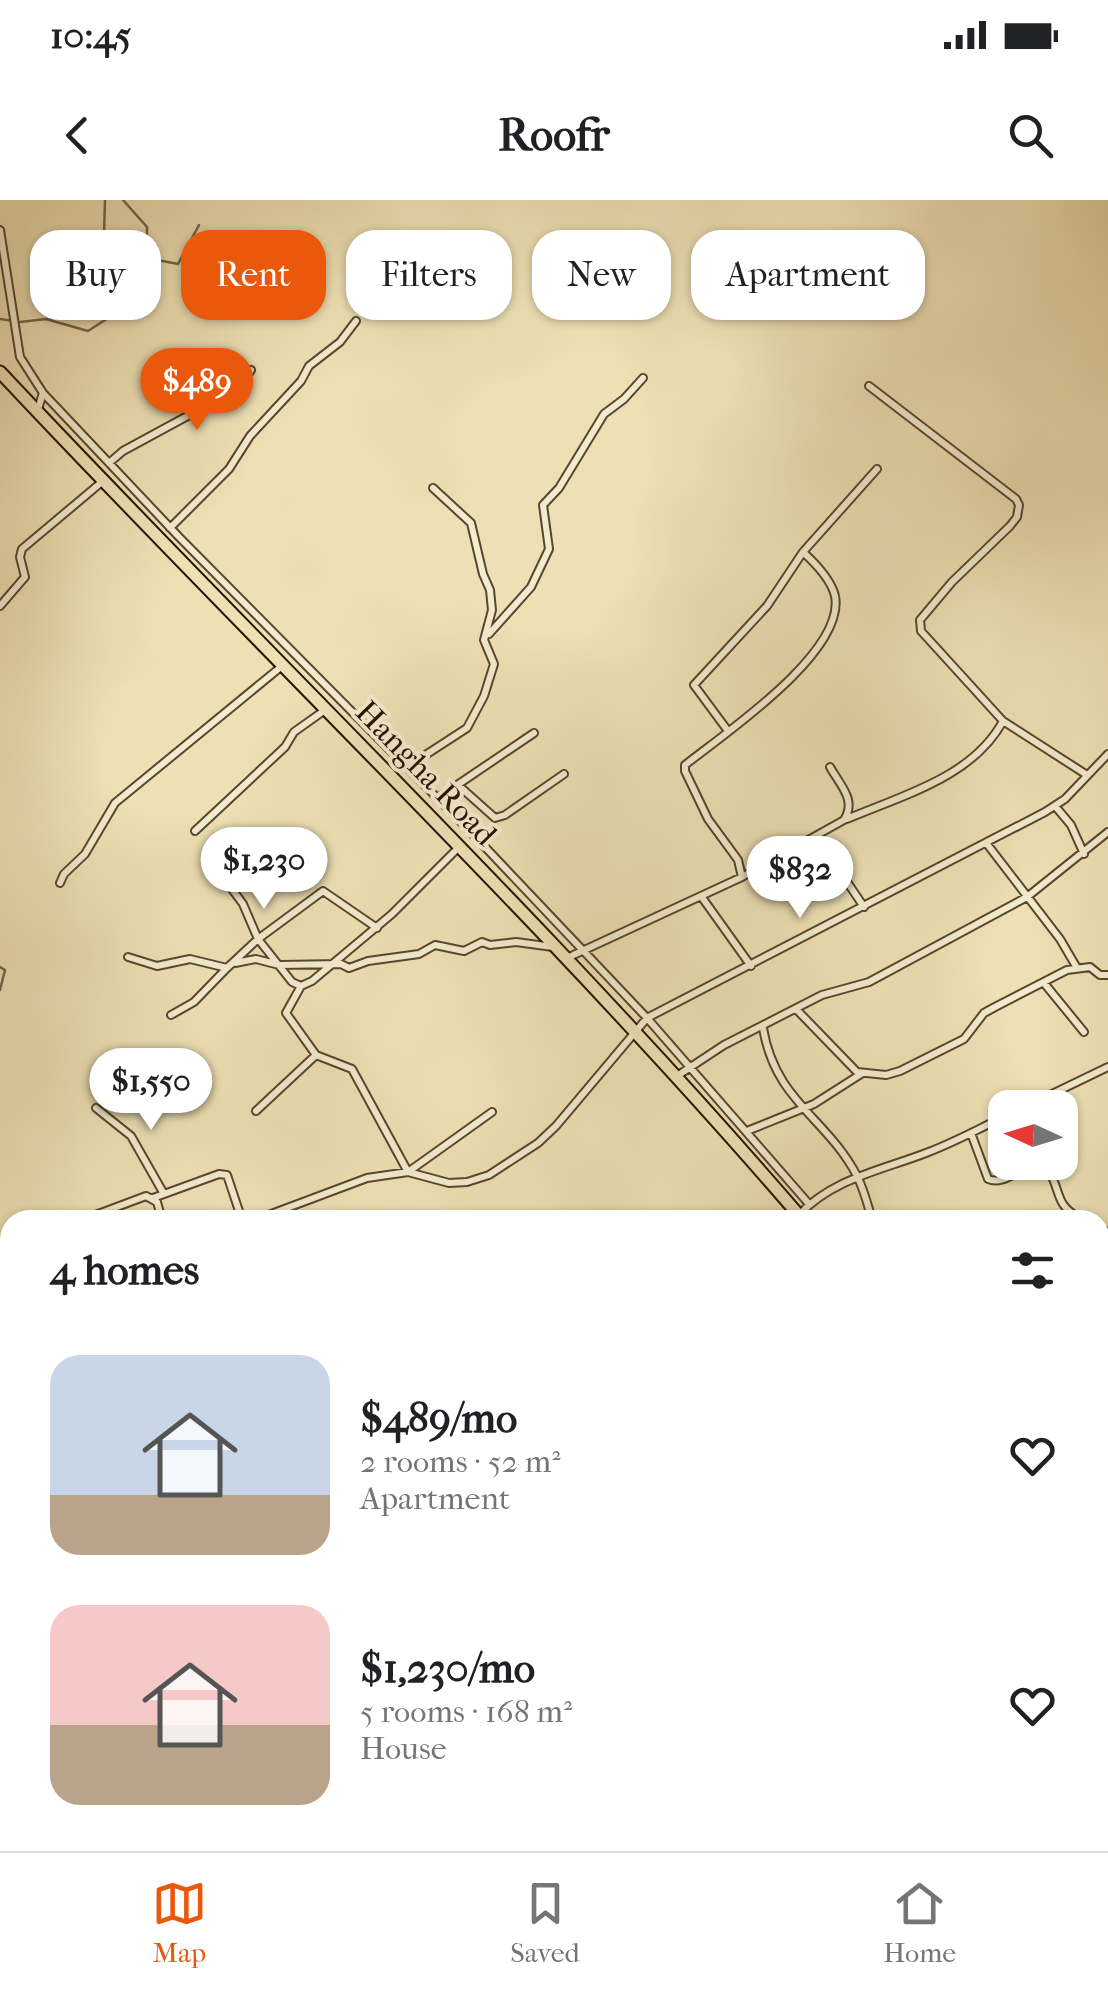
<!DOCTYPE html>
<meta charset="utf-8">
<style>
body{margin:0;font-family:"IM FELL French Canon",serif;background:#f2f2f2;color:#202124;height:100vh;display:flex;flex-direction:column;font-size:38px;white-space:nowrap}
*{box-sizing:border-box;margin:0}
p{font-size:32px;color:#757577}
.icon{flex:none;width:55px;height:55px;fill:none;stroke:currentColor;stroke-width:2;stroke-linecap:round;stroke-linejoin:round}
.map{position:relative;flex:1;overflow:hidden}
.panel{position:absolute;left:0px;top:1010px;width:1110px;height:642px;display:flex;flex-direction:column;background:#fff;border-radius:30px 30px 0 0;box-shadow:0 2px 8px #0004}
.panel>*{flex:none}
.banner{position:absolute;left:30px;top:30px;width:1050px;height:90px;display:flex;gap:20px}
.needle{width:65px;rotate:274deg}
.tools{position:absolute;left:988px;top:890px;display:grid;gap:20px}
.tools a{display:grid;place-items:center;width:90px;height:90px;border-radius:20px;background:#fff;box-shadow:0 2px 8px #0004;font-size:50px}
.price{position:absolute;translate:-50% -85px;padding:0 22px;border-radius:35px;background:#fff;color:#222;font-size:32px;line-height:65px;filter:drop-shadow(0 2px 5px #0008)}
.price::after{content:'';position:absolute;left:50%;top:60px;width:30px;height:22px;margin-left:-15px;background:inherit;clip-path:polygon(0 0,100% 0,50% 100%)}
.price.current{background:#ea580c;color:#fff}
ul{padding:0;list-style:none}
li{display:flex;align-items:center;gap:30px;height:250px;padding:0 50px}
li span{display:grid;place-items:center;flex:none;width:280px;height:200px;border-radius:30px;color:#555}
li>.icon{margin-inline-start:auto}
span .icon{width:120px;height:120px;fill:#fffc;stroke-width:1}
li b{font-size:42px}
h2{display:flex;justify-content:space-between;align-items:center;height:120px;padding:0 50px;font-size:42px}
.pill{padding:0 35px;border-radius:30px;background:#fff;box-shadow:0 2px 8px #0004;font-size:35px;line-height:90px}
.pill.current{background:#ea580c;color:#fff}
.status{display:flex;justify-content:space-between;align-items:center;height:70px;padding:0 50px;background:#fff;direction:ltr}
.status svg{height:28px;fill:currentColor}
header{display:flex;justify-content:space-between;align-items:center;height:130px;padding:0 50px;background:#fff;font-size:45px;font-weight:700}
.tabs{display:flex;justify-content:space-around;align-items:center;height:140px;border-top:2px solid #e0e0e0;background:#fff;font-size:28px;color:#757577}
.tabs a{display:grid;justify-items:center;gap:5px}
.tabs .current{color:#ea580c}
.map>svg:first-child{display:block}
</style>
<div class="status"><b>10:45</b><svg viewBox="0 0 49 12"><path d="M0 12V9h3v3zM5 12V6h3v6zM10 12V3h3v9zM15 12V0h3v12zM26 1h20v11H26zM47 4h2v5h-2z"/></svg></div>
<header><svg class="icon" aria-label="back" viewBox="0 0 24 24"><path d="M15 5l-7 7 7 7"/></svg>Roofr<svg class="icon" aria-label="search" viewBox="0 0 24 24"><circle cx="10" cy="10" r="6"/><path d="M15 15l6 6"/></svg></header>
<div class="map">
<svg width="1108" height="1651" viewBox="0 0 1108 1651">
<rect width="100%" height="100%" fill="#ede0b4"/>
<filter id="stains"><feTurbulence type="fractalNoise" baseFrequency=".002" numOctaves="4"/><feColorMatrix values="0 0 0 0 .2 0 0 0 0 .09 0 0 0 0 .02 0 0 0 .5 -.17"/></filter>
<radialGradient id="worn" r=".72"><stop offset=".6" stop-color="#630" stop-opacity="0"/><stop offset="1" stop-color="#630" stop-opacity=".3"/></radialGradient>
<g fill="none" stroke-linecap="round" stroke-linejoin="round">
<!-- stream -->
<path stroke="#756448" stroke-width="2.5" d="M123,0L147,27V58L178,64L199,25
M0,119L20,122L46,119L88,131L122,109L104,35L105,0
M0,767L5,770L0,790
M1100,1114L1108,1116
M609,1642L612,1651"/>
<defs>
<path id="minor" d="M0,30L20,157L43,193L38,209
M869,186L1016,299L1019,305L1017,317L1010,326L952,382L920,420L921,431L1003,521L1087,575
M43,193L179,337L467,628L647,818L809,1004
M109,263L123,251L239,188L251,170
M170,328L229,269L250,236L301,181L309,166L340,142L356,121
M0,406L25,377L20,357L22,349L103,281
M489,434L531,387L549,349L543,305L559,288L604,214L624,199L643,178
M728,531L694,485L767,406L803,352
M407,567L467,528L484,496L494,464L484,440L492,410L490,390L483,374L471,323L433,288
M458,585L495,618L505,615L564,574
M438,598L534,533
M1055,606L1071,625L1084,654
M847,619C903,595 973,577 1003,521
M195,631L285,547L294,532L325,510
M816,636L864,707
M987,644L1060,739L1077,768
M212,662L243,704L258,739L292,782L301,786L312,781L392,714L460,646
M742,677L738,660L708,619L685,571V565C724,534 846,452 835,396C831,379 815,363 803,352L877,269
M60,683L64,674L85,654L115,603L282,466
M701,696L751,766
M128,757L157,766L190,759L227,768L258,739L323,691L377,728
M567,758L742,677L844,620C857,600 840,585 830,567
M235,763L256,759L279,765L341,764L349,768L368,761L419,754L435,745L464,751L482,742L490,745L516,742L553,747
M1044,783L1084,832
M301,786L286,813L316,855L352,869L408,972L492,912
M796,809L857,872L886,875L900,871L964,839L984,813L995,807L1067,770L1090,767L1100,775H1108
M171,815L194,802L226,769
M763,828C775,901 827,918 857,976C864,990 868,1005 872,1020
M677,876L724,845L822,795L869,782L1027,697L1108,632
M96,908L131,936L164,994
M1023,908L1108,867
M256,911L316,855
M747,931L814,904L861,874
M971,933L988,979C1007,987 1025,960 1043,967C1055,972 1056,994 1063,1004C1067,1011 1074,1015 1082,1020
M153,998L219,974L227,975L242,1020
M799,1015C832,979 882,970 926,953C953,943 979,929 1005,916
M82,1020L146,996L157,1002L162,1020
M255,1020L367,978L408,972L449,983L467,982L489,975L538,943L556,926L647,818L1045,612L1065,599L1108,554
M1100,1030L1108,1032
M0,1050L10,1046
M1100,1451L1108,1457
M1100,1610L1108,1614
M1020,1642L1029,1651
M207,1651L210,1642
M379,1651L381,1642
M911,1651L916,1642"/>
<path id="trunk" d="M0,172C266,456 549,724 803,1020
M1100,1276L1108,1280"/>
</defs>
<!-- minor casing -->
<use href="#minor" stroke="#58462e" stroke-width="10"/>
<!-- trunk casing -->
<use href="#trunk" stroke="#261301" stroke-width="15"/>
<!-- minor -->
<use href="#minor" stroke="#f3ebce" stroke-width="6"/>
<!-- trunk -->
<use href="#trunk" stroke="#ede0b4" stroke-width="11"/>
</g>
<g text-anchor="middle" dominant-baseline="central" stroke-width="8" stroke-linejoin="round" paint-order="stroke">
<!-- street labels -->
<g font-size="32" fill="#261301" stroke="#f3ebce">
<text transform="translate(426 573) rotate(46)">Hangha Road</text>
</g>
</g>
<rect width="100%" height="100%" filter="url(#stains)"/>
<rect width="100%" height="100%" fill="url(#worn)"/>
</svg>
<div class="tools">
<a><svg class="needle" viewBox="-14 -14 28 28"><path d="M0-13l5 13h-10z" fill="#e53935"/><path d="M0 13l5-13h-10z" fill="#757577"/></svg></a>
</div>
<b class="price current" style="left:197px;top:233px">$489</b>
<b class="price" style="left:264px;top:712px">$1,230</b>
<b class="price" style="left:800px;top:721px">$832</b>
<b class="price" style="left:151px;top:933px">$1,550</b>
<div class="banner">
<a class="pill">Buy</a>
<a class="pill current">Rent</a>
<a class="pill">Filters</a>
<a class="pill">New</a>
<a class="pill">Apartment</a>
</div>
<section class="panel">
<h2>4 homes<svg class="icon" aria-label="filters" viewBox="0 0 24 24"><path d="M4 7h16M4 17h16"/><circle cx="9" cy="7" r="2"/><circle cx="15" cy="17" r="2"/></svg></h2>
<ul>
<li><span style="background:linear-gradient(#c9d6e8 70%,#b9a48a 0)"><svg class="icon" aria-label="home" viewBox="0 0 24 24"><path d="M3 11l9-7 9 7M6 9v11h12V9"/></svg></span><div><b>$489/mo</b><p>2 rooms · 52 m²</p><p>Apartment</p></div><svg class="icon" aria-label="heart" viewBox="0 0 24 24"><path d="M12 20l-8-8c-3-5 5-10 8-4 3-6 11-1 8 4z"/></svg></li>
<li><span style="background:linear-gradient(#f6c9c9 60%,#b9a48a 0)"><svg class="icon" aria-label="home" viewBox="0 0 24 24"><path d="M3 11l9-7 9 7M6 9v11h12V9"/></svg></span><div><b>$1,230/mo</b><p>5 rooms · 168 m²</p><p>House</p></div><svg class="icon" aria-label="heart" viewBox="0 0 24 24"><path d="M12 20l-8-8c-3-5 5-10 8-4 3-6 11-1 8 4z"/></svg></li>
</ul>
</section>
</div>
<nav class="tabs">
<a class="current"><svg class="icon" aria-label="map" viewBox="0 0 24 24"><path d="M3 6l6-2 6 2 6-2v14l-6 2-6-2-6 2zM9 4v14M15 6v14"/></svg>Map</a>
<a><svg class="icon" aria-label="saved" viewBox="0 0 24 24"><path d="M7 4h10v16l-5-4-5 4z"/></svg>Saved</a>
<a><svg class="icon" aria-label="home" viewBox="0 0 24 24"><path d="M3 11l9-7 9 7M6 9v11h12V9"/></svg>Home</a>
</nav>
